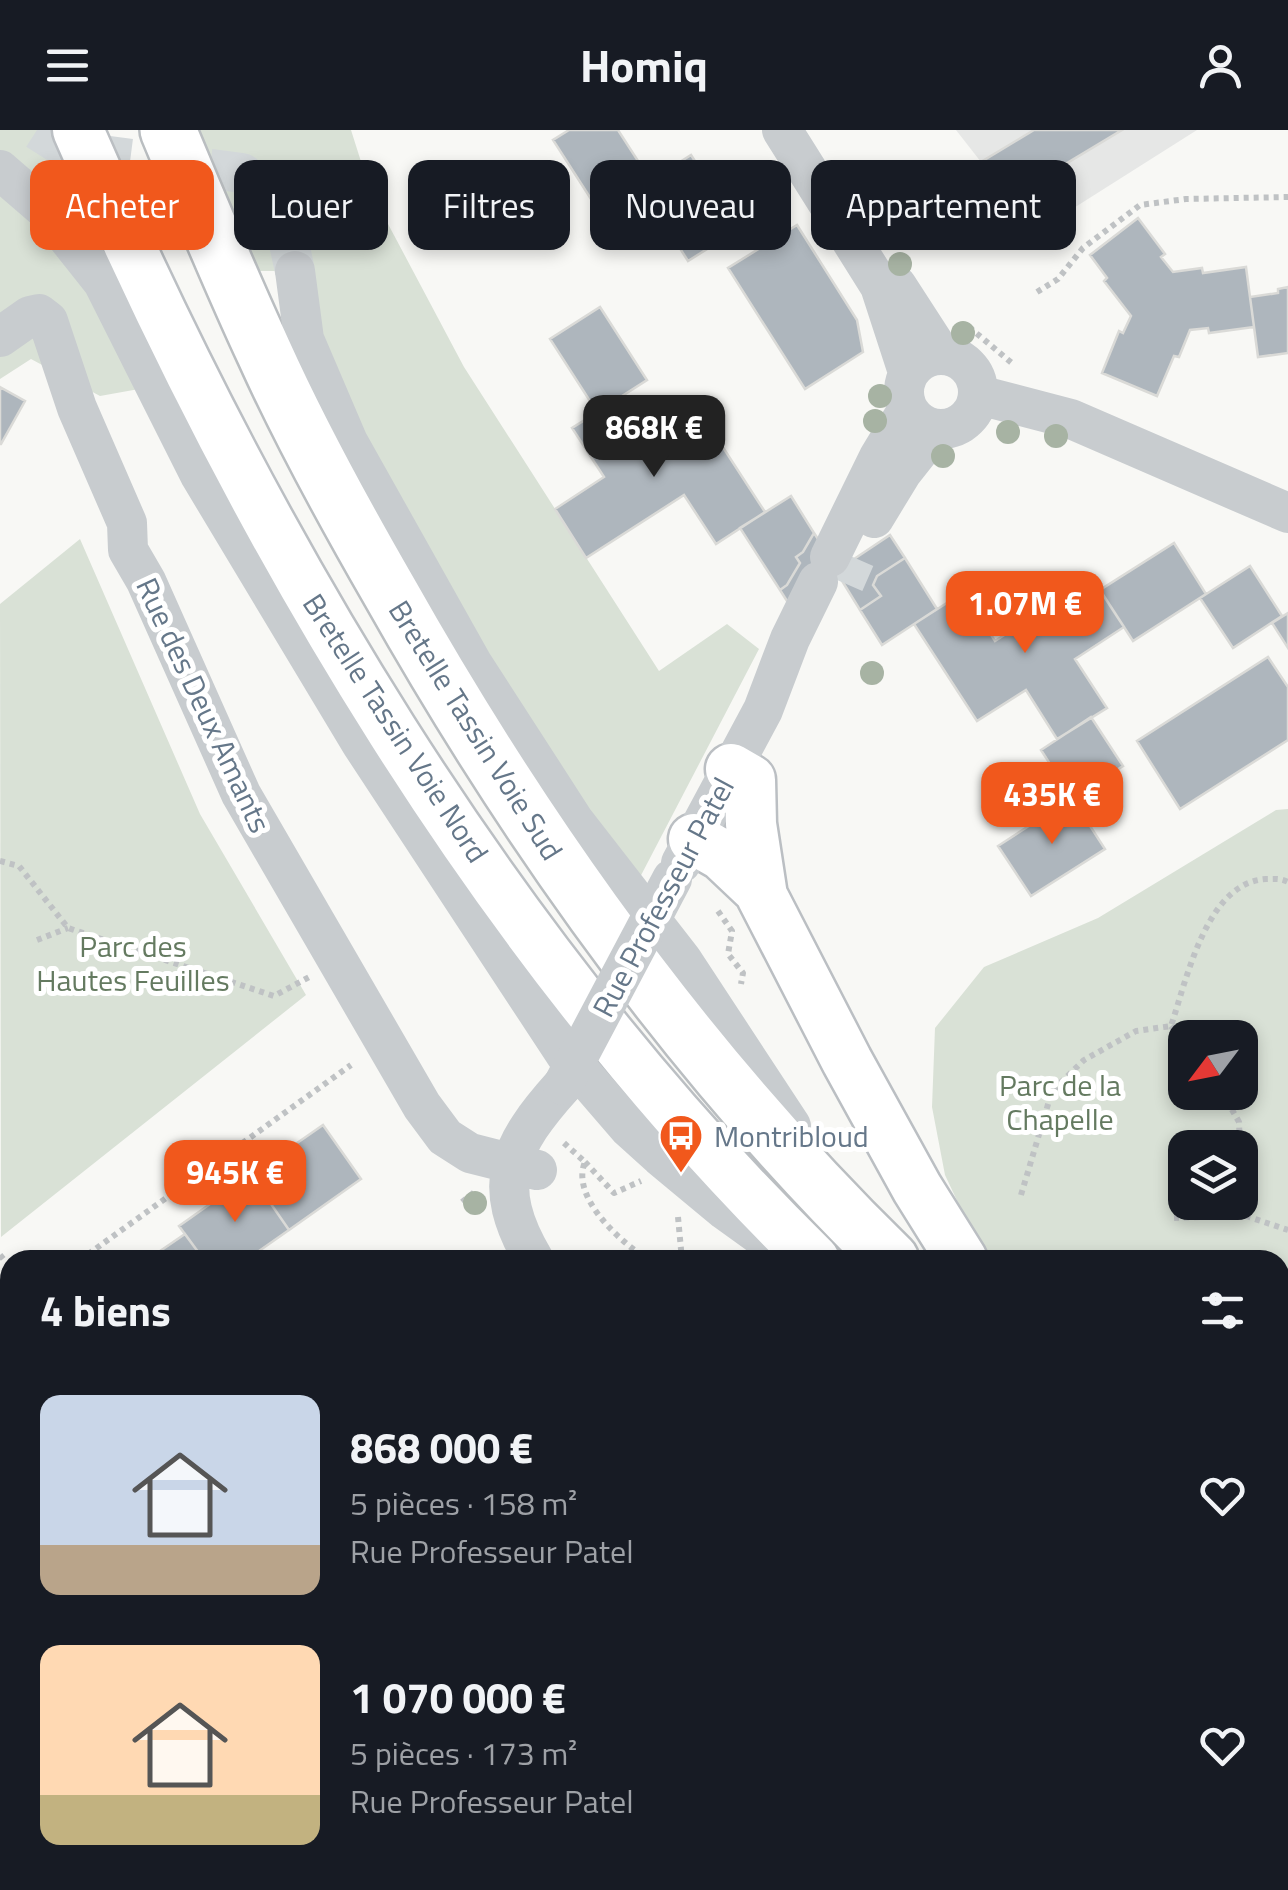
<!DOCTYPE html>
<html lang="fr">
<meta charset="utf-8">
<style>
body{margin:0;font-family:"Titillium Web",sans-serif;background:#20242c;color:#f1f3f6;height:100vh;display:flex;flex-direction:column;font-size:38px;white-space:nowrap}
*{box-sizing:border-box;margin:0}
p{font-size:32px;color:#9ea1a6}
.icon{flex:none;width:55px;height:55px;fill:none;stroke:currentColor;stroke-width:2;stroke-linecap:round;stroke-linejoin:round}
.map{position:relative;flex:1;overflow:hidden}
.panel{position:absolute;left:0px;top:1120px;width:1290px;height:640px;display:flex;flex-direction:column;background:#171b24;border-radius:30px 30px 0 0;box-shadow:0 5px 15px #0003}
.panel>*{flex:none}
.banner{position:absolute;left:30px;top:30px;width:1230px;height:90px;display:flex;gap:20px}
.needle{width:65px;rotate:238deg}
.tools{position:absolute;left:1168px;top:890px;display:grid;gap:20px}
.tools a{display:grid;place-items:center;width:90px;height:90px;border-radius:20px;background:#171b24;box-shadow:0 5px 15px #0003;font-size:50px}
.price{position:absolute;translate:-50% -85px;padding:0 22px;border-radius:20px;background:#f1581c;color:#fff;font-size:32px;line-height:65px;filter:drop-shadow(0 2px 5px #0008)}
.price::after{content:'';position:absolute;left:50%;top:60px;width:30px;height:22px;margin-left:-15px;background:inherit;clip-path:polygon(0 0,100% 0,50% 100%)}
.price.current{background:#222;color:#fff}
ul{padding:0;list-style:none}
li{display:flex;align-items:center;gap:30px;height:250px;padding:0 40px}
li span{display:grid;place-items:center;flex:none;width:280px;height:200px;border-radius:20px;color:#555}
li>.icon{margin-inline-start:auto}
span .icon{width:120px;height:120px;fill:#fffc;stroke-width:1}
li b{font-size:42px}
h2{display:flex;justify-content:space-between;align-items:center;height:120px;padding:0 40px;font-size:42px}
.chip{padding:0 35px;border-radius:20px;background:#171b24;box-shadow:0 5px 15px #0003;font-size:35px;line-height:90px}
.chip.current{background:#f1581c;color:#fff}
header{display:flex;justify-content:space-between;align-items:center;height:130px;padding:0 40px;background:#171b24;font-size:45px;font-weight:700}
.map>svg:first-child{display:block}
</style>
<header><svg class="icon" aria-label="menu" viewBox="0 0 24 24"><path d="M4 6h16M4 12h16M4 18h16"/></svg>Homiq<svg class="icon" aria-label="person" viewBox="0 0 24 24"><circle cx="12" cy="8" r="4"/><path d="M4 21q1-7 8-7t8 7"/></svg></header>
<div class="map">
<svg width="1288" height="1760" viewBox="0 0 1288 1760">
<rect width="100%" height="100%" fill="#f8f8f5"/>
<!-- built -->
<path fill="#e6e7e6" d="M956,0H1197L1039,100L1004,71L981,32Z"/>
<!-- green -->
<path fill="#d9e1d6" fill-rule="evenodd" d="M0,0H47L83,83L139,259L100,266L31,229L0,249Z
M194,0H351L370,60L464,237L659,541L727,494L759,519L637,753L589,695L366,329L295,141H252Z
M80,409L200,684L306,865L1,1107L0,474Z
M1288,679V1377L1280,1371V1130H985L945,1045L932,977L935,898L984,837L1098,788L1276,680ZM1185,908H1240V962H1185ZM1185,1018H1240V1072H1185Z"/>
<!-- building -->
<path fill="#aeb6bd" stroke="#dadad7" stroke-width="2.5" d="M618,0L651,51L600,83L553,10L569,0Z
M1034,0H1122L1004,71L981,32Z
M691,25L739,99L688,131L641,57Z
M1138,88L1165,124L1161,127L1173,142L1202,138L1203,143L1246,137L1254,197L1209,203L1208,198L1190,200L1179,227L1174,226L1157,266L1102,243L1119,201L1123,203L1131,186L1104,151L1107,148L1090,125Z
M797,95L857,190L863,222L805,259L728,138Z
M1288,157V223L1258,227L1250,167L1278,163V159Z
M600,177L647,250L597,282L550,209Z
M0,257L25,271L1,314H0Z
M622,267L653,316L702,285L765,382L716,414L684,365L586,428L555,379L604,347L572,298Z
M791,366L814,403L803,422L796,427L800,433L787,455L780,460L740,398Z
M814,403L838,439L787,471L780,460L787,455L800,433L796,427L803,422Z
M890,405L905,428L877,446L873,455L881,466L860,480L836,441Z
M1174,413L1206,464L1133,511L1100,460Z
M905,428L937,479L882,515L860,480L881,466L873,455L877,446Z
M1250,436L1282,486L1233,518L1200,468Z
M1092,448L1124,497L1075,529L1107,578L1057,609L1026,560L977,591L914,494L964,462L995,511Z
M1288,483V518L1272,493Z
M1268,527L1288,557V610L1180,679L1137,611Z
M1091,587L1123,636L1072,668L1041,620Z
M1072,668L1105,719L1031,766L998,716Z
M323,995L361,1049L289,1100L251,1045Z
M251,1045L289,1100L246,1130H204L179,1096Z
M185,1104L204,1130H147Z
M10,1247V1341L0,1345V1251Z
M10,1341V1434L3,1437L0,1429V1345Z
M1280,1652H1288V1750H1269H1280Z
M10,1705V1750H210L189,1758L190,1760H0V1708Z
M1097,1750H1237V1760H1097Z"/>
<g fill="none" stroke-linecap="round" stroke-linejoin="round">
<!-- minor-tunnel -->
<path stroke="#d3d8da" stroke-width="40" stroke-dasharray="40 20" stroke-linecap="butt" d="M37,0L70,21L242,43L280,72L295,141
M844,453L855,428"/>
<defs>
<path id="major" d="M78,0C254,408 494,817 814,1130
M731,639L750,650L751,694L762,766L847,931L917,1058L962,1130
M694,709L722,725L759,760
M1280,1436L1288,1441
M1280,1497L1288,1501"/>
<path id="highway" d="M168,0C199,74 230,149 264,222C301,304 345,384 390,462C527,705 691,935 891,1130"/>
</defs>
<!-- major casing -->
<use href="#major" stroke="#bbbfc3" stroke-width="55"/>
<!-- highway casing -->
<use href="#highway" stroke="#babec1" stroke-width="60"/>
<!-- path -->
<path stroke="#bfc2c4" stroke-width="6" stroke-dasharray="5 5" stroke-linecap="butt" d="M1037,162L1058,149L1083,118L1140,75L1186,69L1288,67
M969,197L1013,234
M0,731L19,736L68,798L274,866L311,846
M718,781L732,801L728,824L743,843L741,854
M37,810L68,798
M1171,896L1185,913
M1222,962L1239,992L1240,1018
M564,1013L585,1032C570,1067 621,1113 649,1130
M1240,1018L1243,1085L1288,1100
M585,1032L614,1063L641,1051
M1021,1065L1052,961L1084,930L1136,901L1171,896C1187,848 1207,752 1266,749C1275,749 1280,748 1288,752
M462,1072L476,1061
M678,1087L682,1130
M1174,1088L1243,1085
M0,1125L10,1137
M80,1130L351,935"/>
<!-- minor -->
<path stroke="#c8cccf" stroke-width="40" d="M782,0L880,156L908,242
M0,40L45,79L103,152L200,345L361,613L566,925L629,998L660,1026L725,1080L789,1126
M295,141L304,209L348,312L472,533L574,691L682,830L791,996
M897,156L941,224
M0,207L30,186L39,184L48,191L77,278L127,393L128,420L146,451L241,664L422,976L445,1007L470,1023L537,1040
M904 262a37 37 0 1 1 74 0a37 37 0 1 1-74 0Z
M979,265L1071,289L1288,383
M874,388L902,342L936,299
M830,427L879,327L908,279
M681,733L763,580L790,509L818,452
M534,1130C489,1055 509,1015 563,955
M1280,1556L1288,1561
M0,1579L10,1575"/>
<!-- major -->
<use href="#major" stroke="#fff" stroke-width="50"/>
<!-- highway -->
<use href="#highway" stroke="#fff" stroke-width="55"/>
<!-- minor-bridge -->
<path stroke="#c8cccf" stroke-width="40" d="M563,955L672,749"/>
</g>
<!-- trees -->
<g fill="#a7b3a3">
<circle cx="900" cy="134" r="12"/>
<circle cx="963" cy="203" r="12"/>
<circle cx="880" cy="266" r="12"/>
<circle cx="875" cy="291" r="12"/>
<circle cx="1008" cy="302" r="12"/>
<circle cx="1056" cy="306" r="12"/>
<circle cx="943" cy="326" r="12"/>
<circle cx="872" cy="543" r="12"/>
<circle cx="475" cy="1073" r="12"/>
</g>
<!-- icons -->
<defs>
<symbol id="bus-pin" viewBox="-11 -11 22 30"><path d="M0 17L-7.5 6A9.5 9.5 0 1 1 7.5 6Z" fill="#f1581c" stroke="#fff"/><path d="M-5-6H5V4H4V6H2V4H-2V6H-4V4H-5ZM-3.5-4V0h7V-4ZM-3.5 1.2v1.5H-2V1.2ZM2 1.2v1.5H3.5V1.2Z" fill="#fff"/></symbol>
</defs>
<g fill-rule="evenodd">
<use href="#bus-pin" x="656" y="981" width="50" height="68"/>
</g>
<g text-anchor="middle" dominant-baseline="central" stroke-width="10" stroke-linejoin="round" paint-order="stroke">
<!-- street labels -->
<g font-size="30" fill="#657789" stroke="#fff">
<text transform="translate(204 575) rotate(65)">Rue des Deux Amants</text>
<text transform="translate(396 598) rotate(57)">Bretelle Tassin Voie Nord</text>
<text transform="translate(476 600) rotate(58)">Bretelle Tassin Voie Sud</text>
<text transform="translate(663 767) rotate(-62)">Rue Professeur Patel</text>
</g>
<!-- park labels -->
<g font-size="30" fill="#647a60" stroke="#fff">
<text x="133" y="816">Parc des<tspan x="133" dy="34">Hautes Feuilles</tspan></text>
<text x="1060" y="955">Parc de la<tspan x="1060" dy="34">Chapelle</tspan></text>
</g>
<!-- poi labels -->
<g font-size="30" fill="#657789" stroke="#fff" text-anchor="start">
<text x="714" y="1006">Montribloud</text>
</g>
</g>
</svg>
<div class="tools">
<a><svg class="needle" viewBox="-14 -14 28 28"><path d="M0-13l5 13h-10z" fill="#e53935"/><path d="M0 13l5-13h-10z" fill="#9ea1a6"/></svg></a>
<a><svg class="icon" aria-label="layers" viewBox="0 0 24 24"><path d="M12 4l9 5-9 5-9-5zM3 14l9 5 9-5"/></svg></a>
</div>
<b class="price current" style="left:654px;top:350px">868K €</b>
<b class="price" style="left:1025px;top:526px">1.07M €</b>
<b class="price" style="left:1052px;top:717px">435K €</b>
<b class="price" style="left:235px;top:1095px">945K €</b>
<div class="banner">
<a class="chip current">Acheter</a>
<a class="chip">Louer</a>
<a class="chip">Filtres</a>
<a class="chip">Nouveau</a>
<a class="chip">Appartement</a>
</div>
<section class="panel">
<h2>4 biens<svg class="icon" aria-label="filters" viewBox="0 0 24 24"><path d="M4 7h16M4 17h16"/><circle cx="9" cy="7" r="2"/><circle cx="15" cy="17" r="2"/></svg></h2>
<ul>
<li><span style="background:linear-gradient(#c9d6e8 75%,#b9a48a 0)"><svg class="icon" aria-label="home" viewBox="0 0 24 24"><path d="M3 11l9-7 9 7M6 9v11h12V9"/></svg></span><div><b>868 000 €</b><p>5 pièces · 158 m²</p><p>Rue Professeur Patel</p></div><svg class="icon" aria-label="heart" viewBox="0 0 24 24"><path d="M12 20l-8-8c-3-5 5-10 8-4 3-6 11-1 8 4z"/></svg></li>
<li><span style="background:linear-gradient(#ffd9b3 75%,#c2b280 0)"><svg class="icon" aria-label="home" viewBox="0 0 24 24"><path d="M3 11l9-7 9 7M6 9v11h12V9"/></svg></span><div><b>1 070 000 €</b><p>5 pièces · 173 m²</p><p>Rue Professeur Patel</p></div><svg class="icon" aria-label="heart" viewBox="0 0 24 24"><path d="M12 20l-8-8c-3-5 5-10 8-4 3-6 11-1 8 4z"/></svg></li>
</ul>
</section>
</div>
